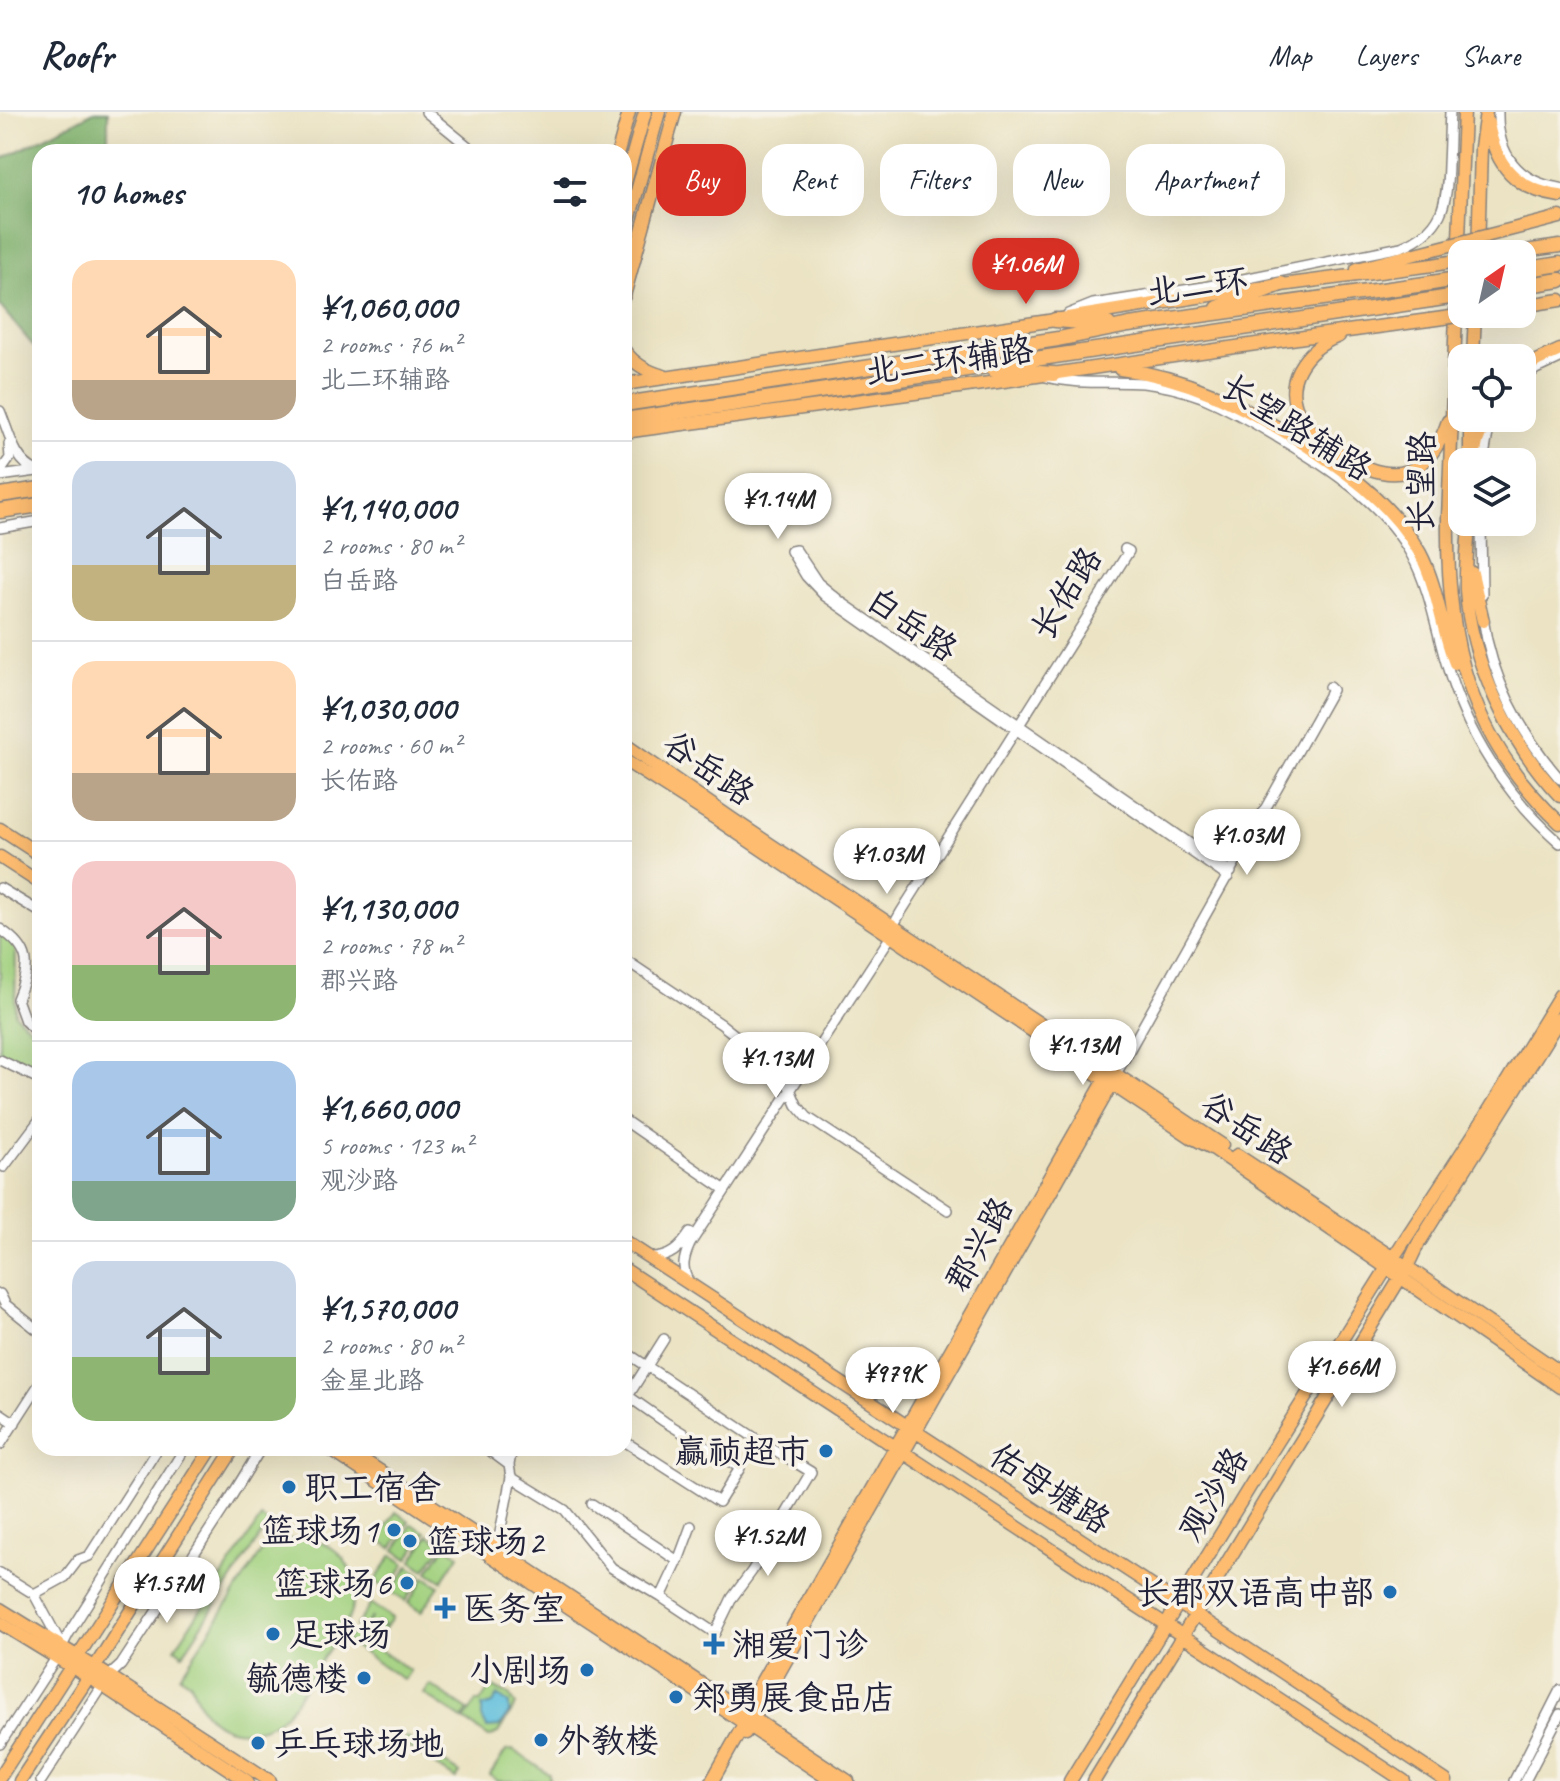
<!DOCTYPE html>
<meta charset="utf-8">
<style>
body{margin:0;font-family:Caveat,"LXGW WenKai TC",sans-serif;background:#f2f2f3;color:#1f2937;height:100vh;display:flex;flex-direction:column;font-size:30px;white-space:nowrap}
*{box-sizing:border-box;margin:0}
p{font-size:26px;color:#747a83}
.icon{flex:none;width:44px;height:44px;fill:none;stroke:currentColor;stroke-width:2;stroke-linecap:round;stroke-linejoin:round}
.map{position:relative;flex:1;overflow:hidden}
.side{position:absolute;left:32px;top:32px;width:600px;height:1312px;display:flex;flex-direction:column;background:#fff;border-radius:24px;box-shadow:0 8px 32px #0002}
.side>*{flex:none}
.guide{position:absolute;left:656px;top:32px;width:760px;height:72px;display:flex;gap:16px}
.needle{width:52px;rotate:34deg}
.buttons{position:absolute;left:1448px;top:128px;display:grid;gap:16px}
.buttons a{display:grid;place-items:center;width:88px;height:88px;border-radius:16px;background:#fff;box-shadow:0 8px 32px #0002;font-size:40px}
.price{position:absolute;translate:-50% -68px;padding:0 18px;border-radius:28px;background:#fff;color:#222;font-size:26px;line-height:52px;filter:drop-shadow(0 2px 4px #0008)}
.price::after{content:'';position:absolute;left:50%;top:48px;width:24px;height:18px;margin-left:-12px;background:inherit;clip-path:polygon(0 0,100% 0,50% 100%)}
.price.active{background:#d93025;color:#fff}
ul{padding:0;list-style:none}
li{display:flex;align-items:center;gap:24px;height:200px;padding:0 40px}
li+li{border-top:2px solid #e0e1e3}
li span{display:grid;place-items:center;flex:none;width:224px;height:160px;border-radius:24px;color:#555}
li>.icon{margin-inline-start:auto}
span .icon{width:96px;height:96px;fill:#fffc;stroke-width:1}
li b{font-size:34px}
h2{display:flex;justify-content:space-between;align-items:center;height:96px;padding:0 40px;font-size:34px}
.tag{padding:0 28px;border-radius:24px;background:#fff;box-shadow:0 8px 32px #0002;font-size:28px;line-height:72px}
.tag.active{background:#d93025;color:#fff}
header{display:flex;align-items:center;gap:48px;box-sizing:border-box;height:112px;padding:0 40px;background:#fff;border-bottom:2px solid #e0e1e3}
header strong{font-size:38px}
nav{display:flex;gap:44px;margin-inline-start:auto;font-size:28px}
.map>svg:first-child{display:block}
</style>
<header>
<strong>Roofr</strong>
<nav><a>Map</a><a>Layers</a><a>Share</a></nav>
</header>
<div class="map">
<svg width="1560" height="1669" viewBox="0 0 1560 1669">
<rect width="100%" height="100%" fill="#f7f3e8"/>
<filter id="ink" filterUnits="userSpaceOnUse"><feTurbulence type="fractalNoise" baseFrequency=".0125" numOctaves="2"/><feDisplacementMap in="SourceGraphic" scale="16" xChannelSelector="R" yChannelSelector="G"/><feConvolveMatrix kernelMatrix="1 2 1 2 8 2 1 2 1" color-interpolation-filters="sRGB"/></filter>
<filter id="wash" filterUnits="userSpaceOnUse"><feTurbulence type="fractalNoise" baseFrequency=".006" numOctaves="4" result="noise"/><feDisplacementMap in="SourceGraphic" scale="32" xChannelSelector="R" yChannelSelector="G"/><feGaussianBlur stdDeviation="1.8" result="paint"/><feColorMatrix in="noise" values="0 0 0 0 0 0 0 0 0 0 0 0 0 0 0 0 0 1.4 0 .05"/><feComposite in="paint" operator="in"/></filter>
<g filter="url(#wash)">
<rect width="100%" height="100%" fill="#ebe3c3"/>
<!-- green -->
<path fill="#a2d17f" stroke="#627a5d" stroke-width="2" d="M0,820L16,828L15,902L40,925V960L0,939Z
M396,1400L409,1409L392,1436L378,1427Z
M261,1406L269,1411L183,1542L175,1536Z
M412,1412L426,1420L408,1447L395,1438Z
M274,1421L286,1428C338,1419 367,1461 348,1508C333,1531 318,1553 304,1576C297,1586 291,1598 281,1606C269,1616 251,1620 235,1618C209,1614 198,1593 191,1571L180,1564Z
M429,1423L443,1432L425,1458L412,1449Z
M445,1434L459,1443L442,1469L428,1460Z
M392,1443L405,1452L388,1478L375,1469Z
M409,1454L422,1463L405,1489L391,1480Z
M425,1465L439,1474L421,1500L408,1491Z
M371,1492L392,1506L386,1515L380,1512L385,1516L377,1529L371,1525L380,1511L377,1510L368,1523L362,1519L372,1505L361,1518L356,1514Z
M353,1519L410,1559L404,1568L346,1529Z
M430,1573L468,1598L462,1607L424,1582Z
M491,1574L509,1583L516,1593L498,1621L489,1625L464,1608L477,1589L480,1590Z
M406,1625L460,1661L456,1667L402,1631Z
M513,1638L549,1662V1669H497L490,1663L506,1639Z"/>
<!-- forest -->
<path fill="#81b36e" stroke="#526a54" stroke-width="2" d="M94,0H108V40H40V242L0,194V48Z"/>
<!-- water -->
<path fill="#5dbedb" stroke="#40708b" stroke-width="2" d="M498,1583L500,1586L509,1592V1601L499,1615L487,1616L482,1606V1595L493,1592Z"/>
</g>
<g filter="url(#ink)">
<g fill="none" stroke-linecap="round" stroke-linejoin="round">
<defs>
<path id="minor" d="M426,0L475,40
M1498,0C1497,42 1518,70 1560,76
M1068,202L1093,192L1204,175L1401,135C1443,118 1447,93 1448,52C1449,35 1449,17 1450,0
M1046,265C1078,273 1110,269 1143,271C1163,273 1183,278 1202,285C1228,296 1253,310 1277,325C1328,355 1383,390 1412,444C1430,477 1436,518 1447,554C1467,623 1507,684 1560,731
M1522,268L1536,257L1560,246
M0,299C9,320 14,350 37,359
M1483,350L1488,321L1494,306
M0,360L10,346L9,332
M0,364L37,359
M1481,410L1482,483
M0,416L40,409
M1483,506C1491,565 1521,622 1560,667
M1228,765L825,484L806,464L791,439L796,438L818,471L841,490L1231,760
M0,776L40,800
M0,817C32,838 31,854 17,887L25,909L40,923
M624,847L721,912L774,954L786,968L797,993L807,1005L948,1098
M0,948L37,966L40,965
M1116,962L1332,578L1329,575
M624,1008L721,1075
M4,1055L40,1007
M651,1146C670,1146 680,1136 690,1121
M688,1169C681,1156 684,1145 690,1132L891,824L893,814L901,800L1129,439L1125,437
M0,1182L5,1192L40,1220
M0,1301L15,1311
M624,1329L719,1390L740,1356L665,1310L628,1284L664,1227
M0,1333L40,1271
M486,1336L509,1353
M511,1365L565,1398L612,1456L661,1485L715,1521L732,1486L752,1459L811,1360L758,1328L624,1239
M592,1392L678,1449L691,1414
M497,1436L511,1365L509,1353L512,1336
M0,1461L34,1482L65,1465L78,1448L89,1444L158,1336
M34,1482L62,1534
M661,1485L678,1449
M0,1632L56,1546L69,1521L185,1336
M41,1669L109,1564L121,1553L228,1390L261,1336
M1514,1669L1560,1578
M1525,1669L1560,1602"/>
<path id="major" d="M1464,0L1448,406C1446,528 1468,625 1560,711
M1488,11C1495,53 1516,78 1560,84
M618,40L629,0
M624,74L645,0
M1505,119L1560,105
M624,126L659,0
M1478,142L1481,35L1486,0
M1502,142L1560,134
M1357,157L1435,137
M624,184L675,0
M1522,194L1560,188
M1339,224C1305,237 1279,271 1302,307C1312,322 1328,334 1343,343C1392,375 1429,366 1448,309
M624,238C634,252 648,260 664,264
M1473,246L1475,202
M1120,257C1187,265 1239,292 1295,326C1344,357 1391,390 1420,441C1438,475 1441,516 1455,551
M1522,258L1538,248L1560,238
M624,272L1055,208L1229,180L1433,153
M1470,306V343
M624,320L997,270L1318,223L1429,208
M1473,350L1477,330L1486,306
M1469,410C1468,433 1465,456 1466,478C1470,549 1511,633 1560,684
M1472,461L1483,509
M624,632L732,707L1222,1033
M624,648L718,708L1104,967L1191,1025L1214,1037L1560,1275
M0,717L40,743
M0,745L40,771
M1237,1043L1407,1155L1560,1260
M624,1129L1204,1508L1446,1669
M624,1157L1404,1669
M328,1336L832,1669
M345,1336L848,1669
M0,1497L109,1564L270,1669
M0,1511L103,1574L247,1669
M745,1621L1114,968
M0,1665L212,1336
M20,1669L88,1566L234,1336
M712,1669L744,1612L745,1600L754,1583L1109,961
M1070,1669L1271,1340L1393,1146L1485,1005L1560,883
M1094,1669L1407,1155L1417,1134L1560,906"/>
<path id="highway" d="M1522,158L1560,152
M1522,174L1560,168
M1218,196L1281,172
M1055,208L1108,212
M994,258L1054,262
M624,292L1058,227L1129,213L1432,171
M624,308L1431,188
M0,383L40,377
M0,399L40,393"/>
</defs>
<!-- minor casing -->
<use href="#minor" stroke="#86827f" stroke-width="12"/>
<!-- major casing -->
<use href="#major" stroke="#86827f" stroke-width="15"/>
<!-- highway casing -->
<use href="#highway" stroke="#86827f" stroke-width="17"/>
<!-- minor -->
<use href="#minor" stroke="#fff" stroke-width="9"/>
<!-- major -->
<use href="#major" stroke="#fdbc70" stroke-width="12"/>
<!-- highway -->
<use href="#highway" stroke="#fdbc70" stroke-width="14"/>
<defs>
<path id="major-bridge" d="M1435,137L1505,119
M1433,153L1462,148
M1429,208L1472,202"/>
<path id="highway-bridge" d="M1432,171L1462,166
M1431,188L1462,183"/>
</defs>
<!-- major-bridge casing -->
<use href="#major-bridge" stroke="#86827f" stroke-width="15" stroke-linecap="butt"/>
<!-- highway-bridge casing -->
<use href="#highway-bridge" stroke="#86827f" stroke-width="17" stroke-linecap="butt"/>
<!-- major-bridge -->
<use href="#major-bridge" stroke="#fdbc70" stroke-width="12"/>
<!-- highway-bridge -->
<use href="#highway-bridge" stroke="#fdbc70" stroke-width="14"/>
</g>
</g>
<!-- markers -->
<g fill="#1f6fb2" stroke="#f7f3e8" stroke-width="3">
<circle cx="826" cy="1339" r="8"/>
<circle cx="289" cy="1375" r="8"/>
<circle cx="394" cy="1418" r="8"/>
<circle cx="410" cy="1429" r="8"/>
<circle cx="407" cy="1471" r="8"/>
<circle cx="1390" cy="1480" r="8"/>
<path d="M441 1484h8v8h8v8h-8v8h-8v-8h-8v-8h8z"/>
<circle cx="273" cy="1522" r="8"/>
<path d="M710 1520h8v8h8v8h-8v8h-8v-8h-8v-8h8z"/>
<circle cx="587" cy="1558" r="8"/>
<circle cx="364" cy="1566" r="8"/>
<circle cx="676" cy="1585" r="8"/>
<circle cx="541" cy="1628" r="8"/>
<circle cx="258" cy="1631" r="8"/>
</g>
<g text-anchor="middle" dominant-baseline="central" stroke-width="7" stroke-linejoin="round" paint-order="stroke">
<!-- street labels -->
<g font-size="34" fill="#22223b" stroke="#f7f3e8">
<text transform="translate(1197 174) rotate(-7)">北二环</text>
<text transform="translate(949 248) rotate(-8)">北二环辅路</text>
<text transform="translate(1297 315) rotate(32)">长望路辅路</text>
<text transform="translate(1421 370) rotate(-89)">长望路</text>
<text transform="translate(1066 481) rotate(-58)">长佑路</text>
<text transform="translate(912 512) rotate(35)">白岳路</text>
<text transform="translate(709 656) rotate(35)">谷岳路</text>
<text transform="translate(1247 1016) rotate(34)">谷岳路</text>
<text transform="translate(979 1132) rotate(-61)">郡兴路</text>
<text transform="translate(1050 1376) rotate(33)">佑母塘路</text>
<text transform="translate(1213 1382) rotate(-59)">观沙路</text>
</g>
<!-- poi labels -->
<g font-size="34" fill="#22223b" stroke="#f7f3e8" text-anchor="start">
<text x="810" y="1339" text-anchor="end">赢祯超市</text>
<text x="305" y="1375">职工宿舍</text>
<text x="378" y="1418" text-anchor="end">篮球场1</text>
<text x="426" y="1429">篮球场2</text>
<text x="391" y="1471" text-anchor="end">篮球场6</text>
<text x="1374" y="1480" text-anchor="end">长郡双语高中部</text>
<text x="463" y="1496">医务室</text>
<text x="289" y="1522">足球场</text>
<text x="732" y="1532">湘爱门诊</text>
<text x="571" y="1558" text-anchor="end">小剧场</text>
<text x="348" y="1566" text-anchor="end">毓德楼</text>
<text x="692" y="1585">郑勇展食品店</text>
<text x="557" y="1628">外教楼</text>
<text x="274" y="1631">乒乓球场地</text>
</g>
</g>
</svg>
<div class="buttons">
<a><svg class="needle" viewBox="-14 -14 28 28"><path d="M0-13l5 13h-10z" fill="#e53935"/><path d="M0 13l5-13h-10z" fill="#747a83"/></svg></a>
<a><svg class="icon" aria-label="locate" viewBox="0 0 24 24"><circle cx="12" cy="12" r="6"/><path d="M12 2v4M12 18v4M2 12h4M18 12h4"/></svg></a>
<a><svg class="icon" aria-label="layers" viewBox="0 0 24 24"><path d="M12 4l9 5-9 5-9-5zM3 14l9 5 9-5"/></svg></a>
</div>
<b class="price active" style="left:1026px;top:194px">¥1.06M</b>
<b class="price" style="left:778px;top:429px">¥1.14M</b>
<b class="price" style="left:1247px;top:765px">¥1.03M</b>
<b class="price" style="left:887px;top:784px">¥1.03M</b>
<b class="price" style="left:1083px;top:975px">¥1.13M</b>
<b class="price" style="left:776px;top:988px">¥1.13M</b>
<b class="price" style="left:1342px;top:1297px">¥1.66M</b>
<b class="price" style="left:893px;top:1303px">¥979K</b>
<b class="price" style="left:768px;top:1466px">¥1.52M</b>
<b class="price" style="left:167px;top:1513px">¥1.57M</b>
<div class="guide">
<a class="tag active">Buy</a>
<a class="tag">Rent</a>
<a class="tag">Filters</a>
<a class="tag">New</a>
<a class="tag">Apartment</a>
</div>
<section class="side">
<h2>10 homes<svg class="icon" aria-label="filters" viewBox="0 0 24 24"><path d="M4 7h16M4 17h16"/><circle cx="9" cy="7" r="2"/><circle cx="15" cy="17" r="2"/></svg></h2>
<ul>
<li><span style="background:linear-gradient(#ffd9b3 75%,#b9a48a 0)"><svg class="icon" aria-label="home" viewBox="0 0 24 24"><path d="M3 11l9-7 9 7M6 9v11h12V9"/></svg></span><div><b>¥1,060,000</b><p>2 rooms · 76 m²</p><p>北二环辅路</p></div></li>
<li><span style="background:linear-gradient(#c9d6e8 65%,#c2b280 0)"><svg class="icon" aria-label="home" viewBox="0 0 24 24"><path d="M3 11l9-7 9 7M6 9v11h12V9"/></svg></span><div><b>¥1,140,000</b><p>2 rooms · 80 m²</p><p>白岳路</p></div></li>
<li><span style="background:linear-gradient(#ffd9b3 70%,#b9a48a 0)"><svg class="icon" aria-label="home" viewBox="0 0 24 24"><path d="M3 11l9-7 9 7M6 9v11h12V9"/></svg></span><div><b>¥1,030,000</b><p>2 rooms · 60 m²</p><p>长佑路</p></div></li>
<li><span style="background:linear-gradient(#f6c9c9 65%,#8fb573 0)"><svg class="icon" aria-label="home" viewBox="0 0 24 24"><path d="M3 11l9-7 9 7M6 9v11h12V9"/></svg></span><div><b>¥1,130,000</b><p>2 rooms · 78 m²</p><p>郡兴路</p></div></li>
<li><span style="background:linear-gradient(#a9c7e8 75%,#7fa58c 0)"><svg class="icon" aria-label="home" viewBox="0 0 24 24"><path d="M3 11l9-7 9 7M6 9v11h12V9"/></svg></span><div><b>¥1,660,000</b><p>5 rooms · 123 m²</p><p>观沙路</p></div></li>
<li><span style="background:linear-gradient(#c9d6e8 60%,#8fb573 0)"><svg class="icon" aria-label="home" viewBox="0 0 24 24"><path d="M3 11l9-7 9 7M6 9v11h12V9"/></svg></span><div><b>¥1,570,000</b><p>2 rooms · 80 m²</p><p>金星北路</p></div></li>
</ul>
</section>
</div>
